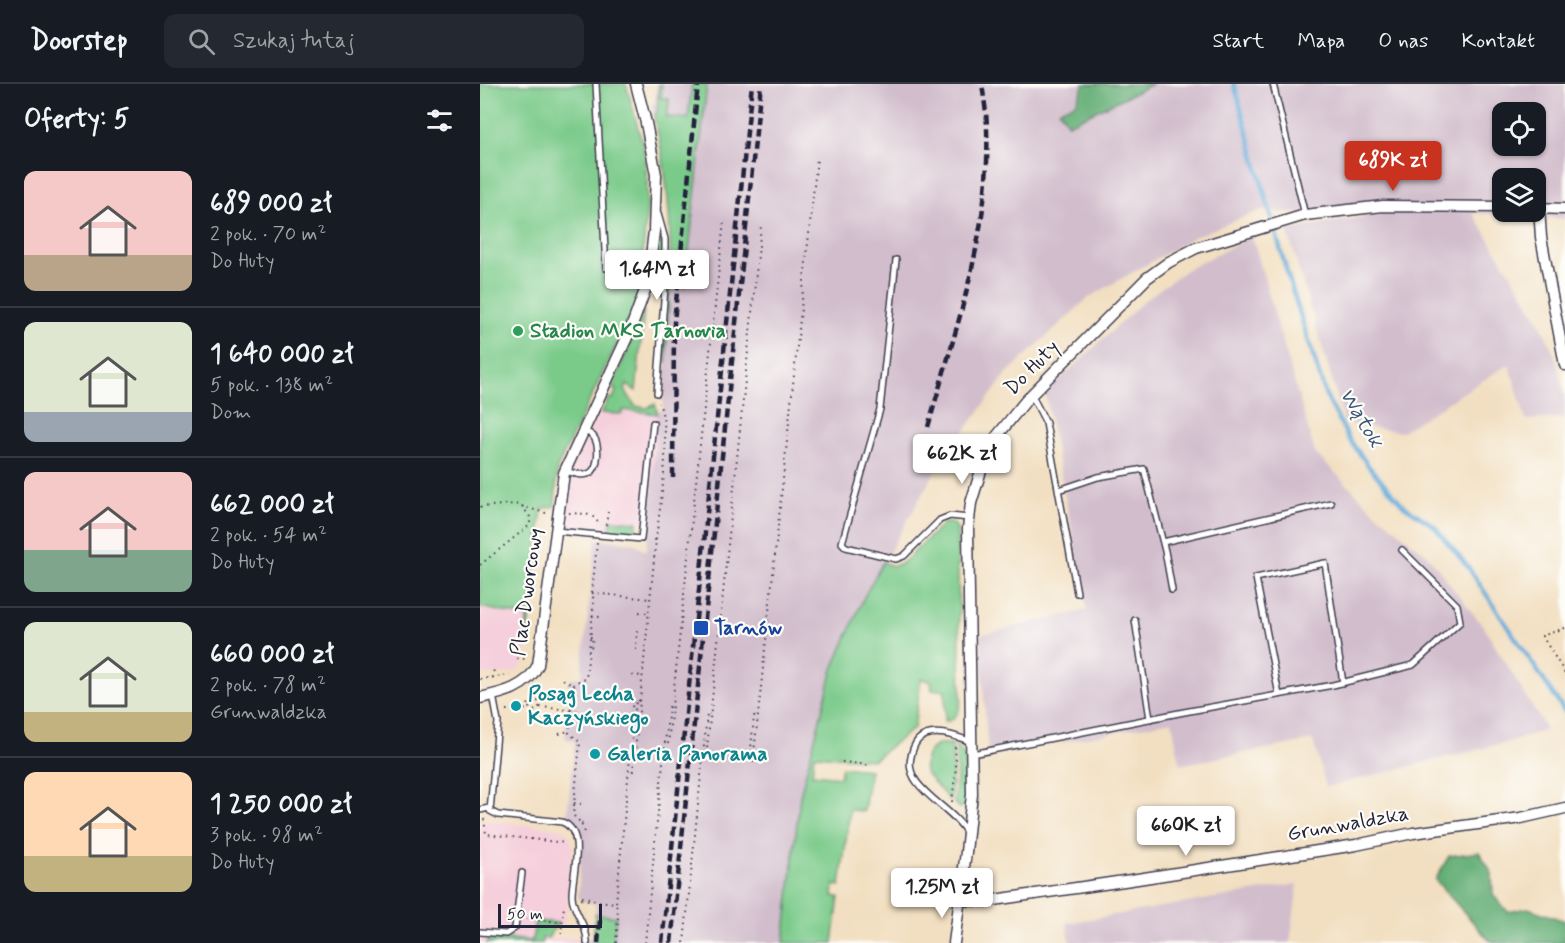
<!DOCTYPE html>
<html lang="pl">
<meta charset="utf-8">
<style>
body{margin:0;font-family:Mynerve,sans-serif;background:#242831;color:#f1f3f6;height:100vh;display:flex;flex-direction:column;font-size:22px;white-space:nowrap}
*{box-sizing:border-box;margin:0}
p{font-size:20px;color:#9ea1a6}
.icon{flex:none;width:33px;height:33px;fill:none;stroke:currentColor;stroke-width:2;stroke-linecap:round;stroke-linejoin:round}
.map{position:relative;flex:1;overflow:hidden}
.details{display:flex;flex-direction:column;background:#171b24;width:480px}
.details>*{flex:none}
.controls{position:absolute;left:1012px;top:18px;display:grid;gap:12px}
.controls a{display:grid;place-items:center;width:54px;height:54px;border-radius:12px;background:#171b24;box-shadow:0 2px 4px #0004;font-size:30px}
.scale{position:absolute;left:18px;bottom:15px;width:104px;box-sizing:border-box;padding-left:6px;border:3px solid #22223b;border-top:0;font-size:16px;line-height:21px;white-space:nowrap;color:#22223b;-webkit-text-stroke:4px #fdfcf7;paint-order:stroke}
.price{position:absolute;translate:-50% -51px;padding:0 14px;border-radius:6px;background:#fff;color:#222;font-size:20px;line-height:39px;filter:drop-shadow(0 2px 3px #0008)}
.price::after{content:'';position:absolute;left:50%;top:36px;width:18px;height:14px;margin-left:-9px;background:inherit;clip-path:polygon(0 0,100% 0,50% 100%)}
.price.on{background:#c8321e;color:#fff}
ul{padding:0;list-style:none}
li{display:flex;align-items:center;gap:18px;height:150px;padding:0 24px}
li+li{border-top:2px solid #363941}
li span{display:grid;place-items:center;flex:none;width:168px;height:120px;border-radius:12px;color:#555}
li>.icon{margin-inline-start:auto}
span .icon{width:72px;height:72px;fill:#fffc;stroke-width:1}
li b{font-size:26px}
h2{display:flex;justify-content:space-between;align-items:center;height:72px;padding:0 24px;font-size:26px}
header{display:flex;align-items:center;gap:36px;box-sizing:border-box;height:84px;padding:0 30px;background:#171b24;border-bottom:2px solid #363941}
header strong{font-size:28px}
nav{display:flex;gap:33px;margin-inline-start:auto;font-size:21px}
.search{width:420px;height:54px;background:#242831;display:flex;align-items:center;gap:15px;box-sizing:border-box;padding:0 21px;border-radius:12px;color:#9ea1a6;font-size:22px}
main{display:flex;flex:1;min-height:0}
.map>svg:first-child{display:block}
</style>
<header>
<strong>Doorstep</strong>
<div class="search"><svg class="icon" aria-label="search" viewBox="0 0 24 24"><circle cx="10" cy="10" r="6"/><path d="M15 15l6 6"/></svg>Szukaj tutaj</div>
<nav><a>Start</a><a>Mapa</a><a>O nas</a><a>Kontakt</a></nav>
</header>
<main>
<section class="details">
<h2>Oferty: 5<svg class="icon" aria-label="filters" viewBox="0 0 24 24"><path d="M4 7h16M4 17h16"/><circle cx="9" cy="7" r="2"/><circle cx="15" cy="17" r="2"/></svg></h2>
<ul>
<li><span style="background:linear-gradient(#f6c9c9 70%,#b9a48a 0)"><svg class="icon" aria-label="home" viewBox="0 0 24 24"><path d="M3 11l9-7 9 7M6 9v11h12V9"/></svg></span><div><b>689 000 zł</b><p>2 pok. · 70 m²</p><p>Do Huty</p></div></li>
<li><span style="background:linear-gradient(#dfe7d0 75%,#9aa5b1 0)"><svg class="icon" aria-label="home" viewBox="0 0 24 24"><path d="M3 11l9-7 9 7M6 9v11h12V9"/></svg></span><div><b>1 640 000 zł</b><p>5 pok. · 138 m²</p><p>Dom</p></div></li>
<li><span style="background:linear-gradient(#f6c9c9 65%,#7fa58c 0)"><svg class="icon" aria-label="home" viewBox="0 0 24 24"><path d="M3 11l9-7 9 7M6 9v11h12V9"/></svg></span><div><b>662 000 zł</b><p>2 pok. · 54 m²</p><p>Do Huty</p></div></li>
<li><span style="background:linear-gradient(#dfe7d0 75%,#c2b280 0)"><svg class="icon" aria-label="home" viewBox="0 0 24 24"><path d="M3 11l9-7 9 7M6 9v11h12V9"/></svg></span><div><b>660 000 zł</b><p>2 pok. · 78 m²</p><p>Grunwaldzka</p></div></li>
<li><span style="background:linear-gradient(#ffd9b3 70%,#c2b280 0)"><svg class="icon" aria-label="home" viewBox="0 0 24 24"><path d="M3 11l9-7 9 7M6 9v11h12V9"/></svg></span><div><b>1 250 000 zł</b><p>3 pok. · 98 m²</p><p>Do Huty</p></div></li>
</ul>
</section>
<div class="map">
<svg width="1085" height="859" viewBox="0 0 1085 859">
<rect width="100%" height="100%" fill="#fdfcf7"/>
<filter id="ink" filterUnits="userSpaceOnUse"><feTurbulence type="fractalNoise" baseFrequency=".0167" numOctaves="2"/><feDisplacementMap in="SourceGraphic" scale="12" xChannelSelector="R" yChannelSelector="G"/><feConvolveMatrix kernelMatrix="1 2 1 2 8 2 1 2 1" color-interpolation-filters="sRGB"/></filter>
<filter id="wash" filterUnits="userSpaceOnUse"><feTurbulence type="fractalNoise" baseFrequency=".008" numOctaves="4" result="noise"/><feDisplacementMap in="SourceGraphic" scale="24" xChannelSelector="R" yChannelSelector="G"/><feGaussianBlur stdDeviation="1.35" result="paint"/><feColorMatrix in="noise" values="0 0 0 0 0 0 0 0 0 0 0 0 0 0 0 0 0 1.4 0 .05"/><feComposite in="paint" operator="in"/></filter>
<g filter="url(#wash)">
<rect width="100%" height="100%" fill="#f2dfc1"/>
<!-- built -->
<path fill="#f5cfdb" d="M128,315L143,326L179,330L169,439L157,438L156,448L152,450L90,443L81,439L87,392L118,331L122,329Z
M0,521L50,531L44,578L39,586L32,589L0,591Z
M0,736L79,744L89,750L93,763L85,840L78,839L68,854H103L102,859H0Z"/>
<!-- industrial -->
<path fill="#d1bdcc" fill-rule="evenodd" d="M177,0H1085V135L993,129L1058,234L1076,274L1085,315V334L1046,336L1029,280L921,348L865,339L807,146L906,129H810L781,126L714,153L608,214L528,288L457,384L384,513L320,712L304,859H102L103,854L113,855L116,819L102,817L98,813L102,752L99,744L87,732L95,657L86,655L85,651L90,598L93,594H101L116,455L153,459L162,464V466H167L178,330L183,324L190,202V139L186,88L171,20L175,19ZM1023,28H1056V62H1023ZM1023,94H1056V128H1023Z
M772,152L835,369L896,429L947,471L1003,542L1066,645L1037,656L846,703L833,656L700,681L692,637L508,672L500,551L607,526L565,309L665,216L706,186Z
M818,800L810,859H590L587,839Z"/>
<!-- green -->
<path fill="#7aca8a" stroke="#4e7662" stroke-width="1.5" d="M0,0H146L164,65L167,98V125L158,216L77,384L75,422L62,425L47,553L38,562L47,552V533L0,523Z
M179,0H182L181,14L189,15L187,33L208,35L212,0H227L205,203L190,202L186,279L184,269L189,194H190C192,139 187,85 174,32L177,29Z
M179,142L181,151L182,196L173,195Z
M164,226L156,307L147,301L145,306L155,322L167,324L175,320L178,330L143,326L142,330L121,329L129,314L133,315L136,306L132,304Z
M131,436L157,438L156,448L152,450L130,448Z
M464,439H473L477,444L481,614C480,625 478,635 465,638V606H452L451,597L441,595L434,644L393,676L334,671L332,690L360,693L362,683L390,686L384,727L370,726L360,802L354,801L353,812L359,813L353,859H304L320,712L353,585L384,513L403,478L413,482L423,479Z
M459,660H472L473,689L470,717L445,688C443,674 448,666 459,660Z
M476,661C492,676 486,699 486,719L485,722L480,724L474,719L477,694Z
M115,830L136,833L133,859H113Z
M55,837L78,839L68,854H62V859H6L12,853L52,857Z"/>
<!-- forest -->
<path fill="#63ae76" stroke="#426858" stroke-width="1.5" d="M604,0H673L588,40L579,26L596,19Z
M999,768L1012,789L1013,811L1028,828L1048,824L1085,837V859H1017L1009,856L955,796L969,772Z"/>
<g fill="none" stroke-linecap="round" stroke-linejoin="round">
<!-- stream -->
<path stroke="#61a9d8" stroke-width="4.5" d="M754,0L808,192L846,312L869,355L890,384L924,422L954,442L988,483L1085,628"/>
</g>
</g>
<g filter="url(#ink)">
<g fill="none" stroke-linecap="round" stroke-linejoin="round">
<defs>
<path id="lane" d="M116,0L126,184
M793,0L825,131
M178,130L185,155V203
M416,176L400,325L362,459L366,463L416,475L424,472L460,436L470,432L489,434
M168,198L185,203L177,309
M551,310L566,339L597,509
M85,387C92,389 103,393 110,389C119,384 120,360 113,352C111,350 107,348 104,347
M579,406L618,393L664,385L685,467L692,506
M76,447L161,455L173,339
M683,458L851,419
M655,536L670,635
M13,611L18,638L10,727L18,731L82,738C107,747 92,790 92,811C92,828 108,841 107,859
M799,611L776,494L845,479L863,599
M492,670L704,628L853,601L933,581L980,538L977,521L922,466
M0,726L9,724
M486,748C472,722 423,704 431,673C432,667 434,661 438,656C451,643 477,652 491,658
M0,848L26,850L35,844L42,789"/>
<path id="street" d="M1056,124L1085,125
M1059,124L1061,153L1085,281
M0,614C23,609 47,604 58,581L84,389L150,247L168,198L174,147L176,91L166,39L156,0
M479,816L507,817L651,796L876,761L933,749L1041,734L1085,724
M474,859L486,768L492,710L488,445L491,419L503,380L517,352L548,314L667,194L689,178L716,164L825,131L903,122L1023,123"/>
</defs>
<!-- lane casing -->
<use href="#lane" stroke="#413e4f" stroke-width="8"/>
<!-- street casing -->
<use href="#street" stroke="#413e4f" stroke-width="13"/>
<!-- path -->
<path stroke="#413e4f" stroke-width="2" stroke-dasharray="1.5 4.5" stroke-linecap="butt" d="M0,423L35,420L65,429L66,428
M89,429C101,430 116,428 119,442
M126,441L128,428
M176,456C180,418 193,355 179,319
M0,481L50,441V433L42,422
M112,509L170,515
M159,528L168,529
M112,532L120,533
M1085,544L1062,552L1085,589
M110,553H113L111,565L113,566
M156,566L157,543
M37,574L46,575
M152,591L162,592
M13,594L14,583
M0,595L30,591
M83,595L93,601
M52,607L54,616
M48.5 621a5.5 5.5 0 1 1 11 0a5.5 5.5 0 1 1-11 0Z
M160,617L176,456H170
M60,623L99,627
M26,626L50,625
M148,632H151L153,616L160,617L153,687L149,686
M79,650L88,647
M152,656L156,617
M188,660L244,137
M227,664L281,142
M187,669L184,668L189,623H191
M274,669L337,74
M226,673L223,672L227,630H230
M274,677L270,676L274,632H277
M362,678L391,681
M472,718L476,683L475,661
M94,719L101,720
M4,735L6,750L86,759
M101,739L107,740
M104,748L101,739L93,731L100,658L89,649L94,601L96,598L106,595L114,517L112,509L117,459
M102,813L109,814
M101,815L136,819L151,664
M46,835L82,838
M81,850L84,823
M136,859L138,833L136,819
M165,859L184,668
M204,859L223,672"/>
<!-- lane -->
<use href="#lane" stroke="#fff" stroke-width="5"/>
<!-- street -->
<use href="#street" stroke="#fff" stroke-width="10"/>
<!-- rail -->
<path stroke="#22223b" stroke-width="4.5" stroke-dasharray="9 4.5" stroke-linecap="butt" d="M448,343C475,246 511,148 507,46C507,31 504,15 502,0
M193,394L194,238L218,0
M118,859L120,836
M182,859L272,0
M191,859L281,0"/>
</g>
</g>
<!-- markers -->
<circle fill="#2e9e5b" stroke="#fdfcf7" stroke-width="2" cx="38" cy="247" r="6"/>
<rect fill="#1a4fb4" stroke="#fdfcf7" stroke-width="2" x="213" y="536" width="16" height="16" rx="3"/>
<g fill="#0f9aa8" stroke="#fdfcf7" stroke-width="2">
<circle cx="36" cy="622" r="6"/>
<circle cx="115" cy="670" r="6"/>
</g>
<g text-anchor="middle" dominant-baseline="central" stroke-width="4.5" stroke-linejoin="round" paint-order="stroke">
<!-- leisure labels -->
<g font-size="21" font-weight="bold" fill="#27864d" stroke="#fdfcf7" text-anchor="start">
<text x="50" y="247">Stadion MKS Tarnovia</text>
</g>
<!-- street labels -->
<g font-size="21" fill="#22223b" stroke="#fdfcf7">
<text transform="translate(552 284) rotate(-45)">Do Huty</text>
<text transform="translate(47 508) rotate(-82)">Plac Dworcowy</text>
<text transform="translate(868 740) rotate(-10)">Grunwaldzka</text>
</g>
<!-- transit labels -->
<g font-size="21" font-weight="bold" fill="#164399" stroke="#fdfcf7" text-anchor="start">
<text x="234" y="544">Tarnów</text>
</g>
<!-- culture labels -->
<g font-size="21" font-weight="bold" fill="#0d838f" stroke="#fdfcf7" text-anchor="start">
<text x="48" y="610">Posąg Lecha<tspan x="48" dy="24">Kaczyńskiego</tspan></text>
<text x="127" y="670">Galeria Panorama</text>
</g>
<!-- water labels -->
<g font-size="22" font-style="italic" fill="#3b587a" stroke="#fdfcf7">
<text transform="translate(881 334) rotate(59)">Wątok</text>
</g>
</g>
</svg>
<div class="controls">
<a><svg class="icon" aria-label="locate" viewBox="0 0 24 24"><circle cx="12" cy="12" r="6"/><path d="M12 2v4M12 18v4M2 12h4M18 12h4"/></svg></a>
<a><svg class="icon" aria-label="layers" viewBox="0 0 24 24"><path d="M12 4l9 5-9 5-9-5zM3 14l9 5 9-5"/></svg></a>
</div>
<div class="scale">50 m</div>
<b class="price on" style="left:913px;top:108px">689K zł</b>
<b class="price" style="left:177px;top:217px">1.64M zł</b>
<b class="price" style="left:482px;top:401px">662K zł</b>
<b class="price" style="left:706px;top:773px">660K zł</b>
<b class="price" style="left:462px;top:835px">1.25M zł</b>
</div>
</main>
